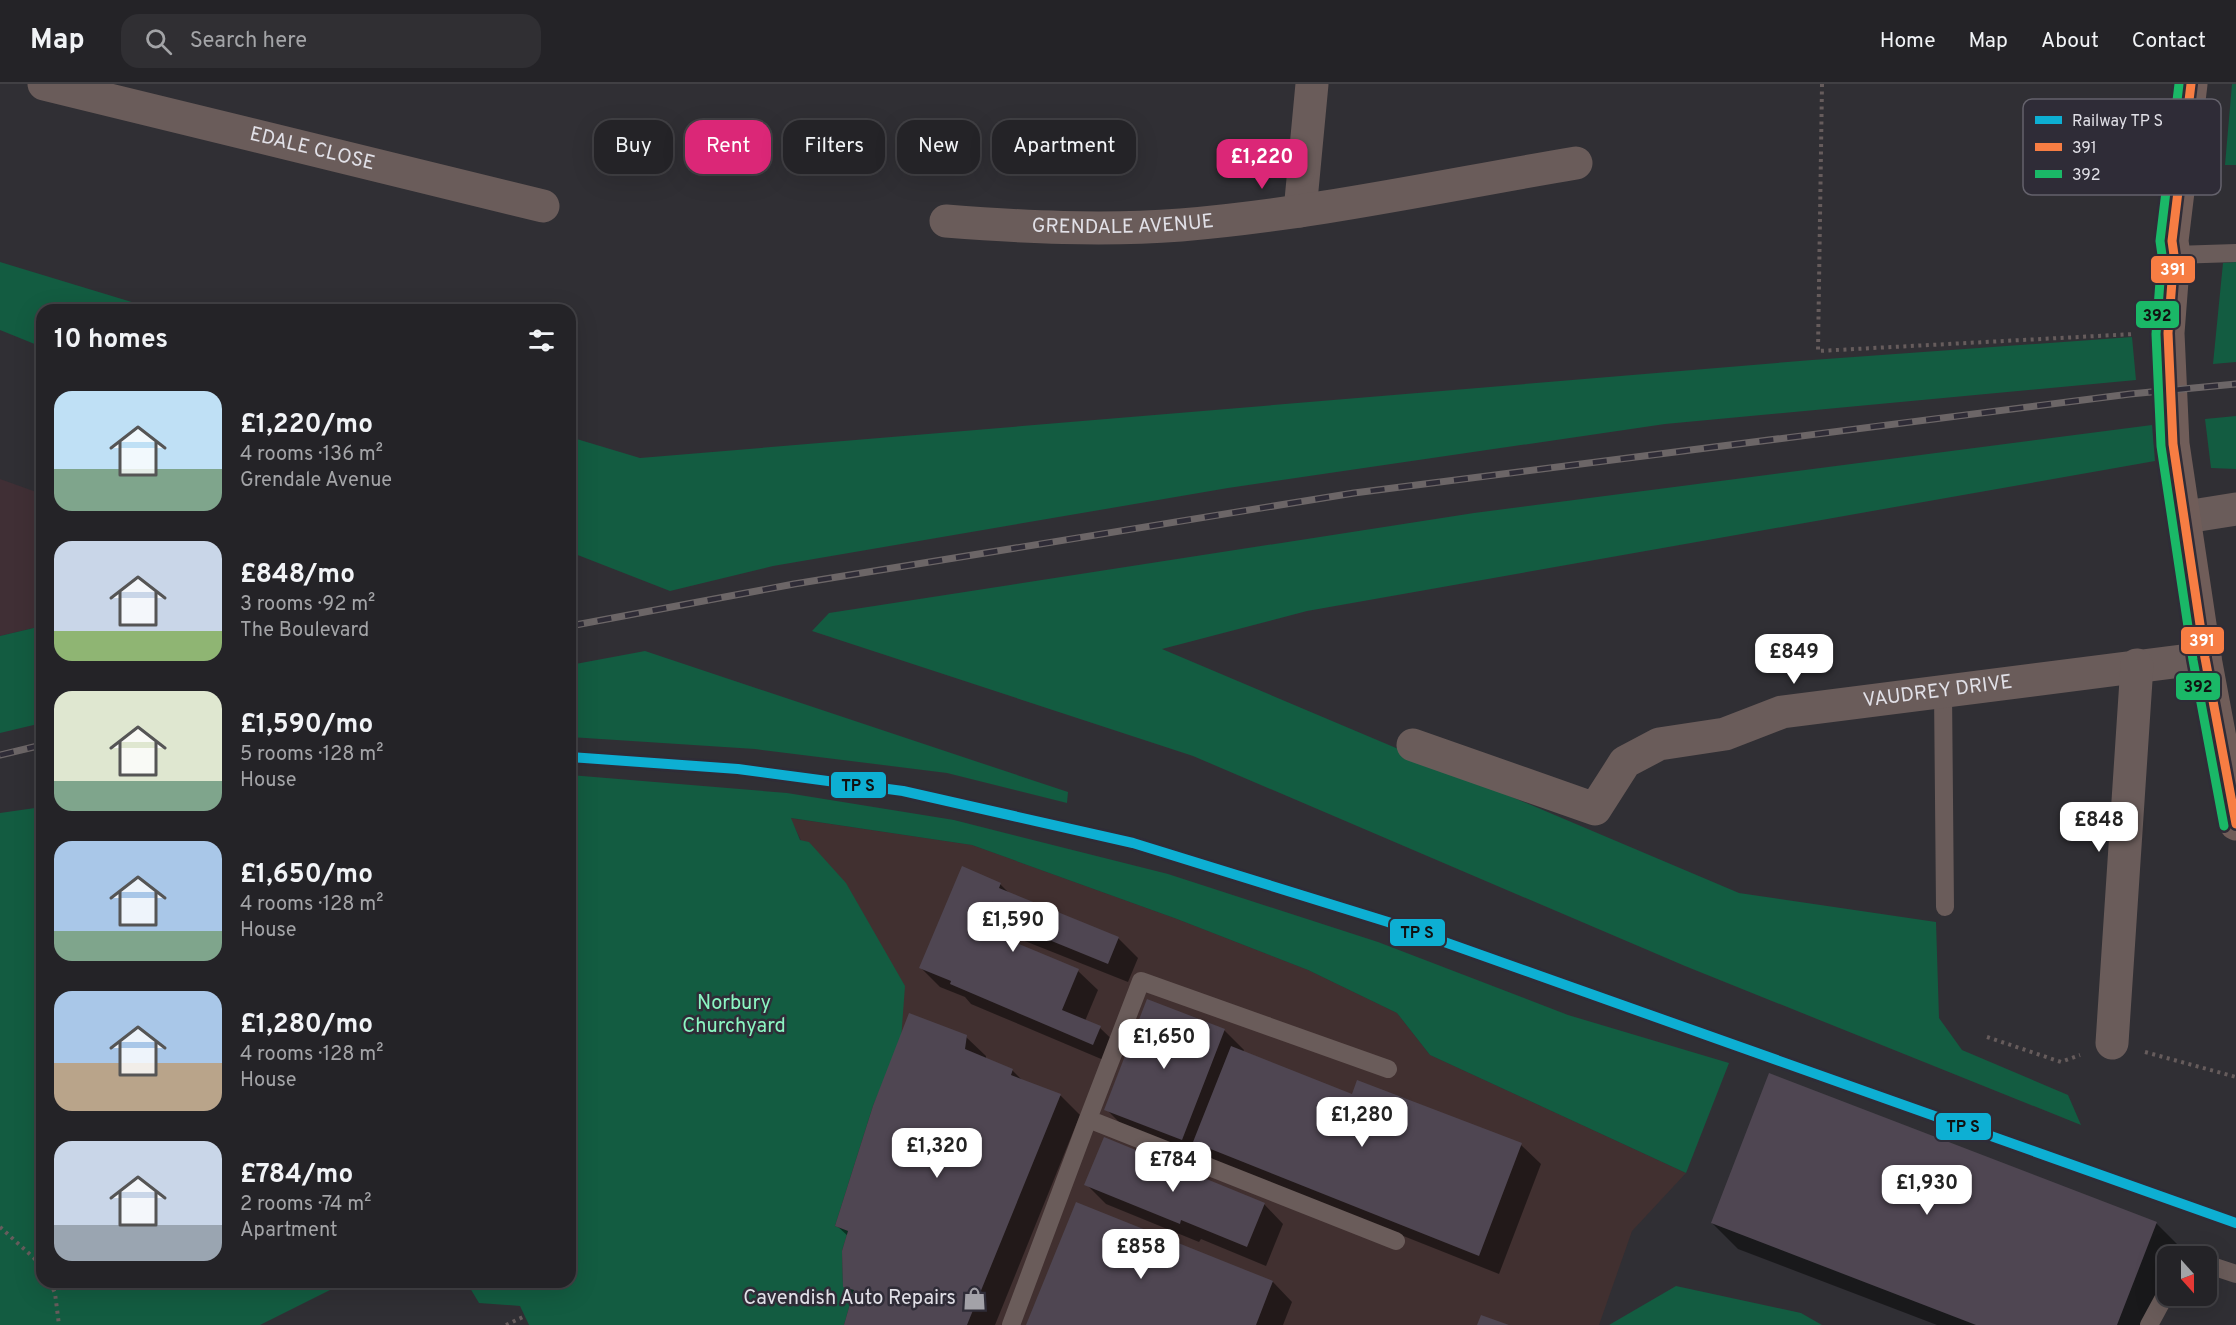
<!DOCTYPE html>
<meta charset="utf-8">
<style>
body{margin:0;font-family:Overpass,sans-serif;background:#302f33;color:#f1f3f6;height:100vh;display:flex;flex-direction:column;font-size:22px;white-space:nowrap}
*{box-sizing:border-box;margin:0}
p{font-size:20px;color:#a3a4a7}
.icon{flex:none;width:33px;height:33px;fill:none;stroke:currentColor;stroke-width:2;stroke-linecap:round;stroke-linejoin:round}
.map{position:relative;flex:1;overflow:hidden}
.details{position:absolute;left:36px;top:220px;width:540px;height:984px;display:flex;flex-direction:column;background:#242327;border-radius:18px;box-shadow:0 6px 24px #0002,0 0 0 2px #414044}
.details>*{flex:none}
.top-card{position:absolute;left:594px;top:36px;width:570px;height:54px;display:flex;gap:12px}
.needle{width:39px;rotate:159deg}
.fabs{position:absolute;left:2157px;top:1162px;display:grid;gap:12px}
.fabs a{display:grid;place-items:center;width:60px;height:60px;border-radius:12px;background:#242327;box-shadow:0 6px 24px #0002,0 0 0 2px #414044;font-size:30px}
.price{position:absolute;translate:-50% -51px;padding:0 14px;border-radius:12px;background:#fff;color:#222;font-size:20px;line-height:39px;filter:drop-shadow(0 2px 3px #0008)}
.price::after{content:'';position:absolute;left:50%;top:36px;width:18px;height:14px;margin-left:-9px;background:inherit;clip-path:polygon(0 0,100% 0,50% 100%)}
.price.current{background:#db2777;color:#fff}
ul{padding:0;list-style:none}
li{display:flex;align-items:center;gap:18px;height:150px;padding:0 18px}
li span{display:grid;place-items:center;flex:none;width:168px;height:120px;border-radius:18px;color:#555}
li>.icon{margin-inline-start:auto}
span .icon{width:72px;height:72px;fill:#fffc;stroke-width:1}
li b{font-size:26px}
h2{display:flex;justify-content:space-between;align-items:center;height:72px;padding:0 18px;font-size:26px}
.tag{padding:0 21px;border-radius:18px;background:#242327;box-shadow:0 6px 24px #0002,0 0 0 2px #414044;font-size:21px;line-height:54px}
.tag.current{background:#db2777;color:#fff}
header{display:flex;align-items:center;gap:36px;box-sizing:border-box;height:84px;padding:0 30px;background:#242327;border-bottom:2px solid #414044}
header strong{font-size:28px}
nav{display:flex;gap:33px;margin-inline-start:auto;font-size:21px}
.search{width:420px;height:54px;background:#302f33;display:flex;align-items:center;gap:15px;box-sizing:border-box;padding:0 21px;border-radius:18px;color:#a3a4a7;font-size:22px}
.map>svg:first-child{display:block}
</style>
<header>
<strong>Map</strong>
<div class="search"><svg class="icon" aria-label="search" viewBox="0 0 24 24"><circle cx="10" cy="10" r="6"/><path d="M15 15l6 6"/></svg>Search here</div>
<nav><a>Home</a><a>Map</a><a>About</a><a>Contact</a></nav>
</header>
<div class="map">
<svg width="2236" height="1241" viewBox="0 0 2236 1241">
<rect width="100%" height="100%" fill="#302f34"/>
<!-- commercial -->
<path fill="#402f35" d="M0,395L42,410V542L0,552Z"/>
<!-- industrial -->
<path fill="#413030" d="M790,734L972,761L1177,835L1308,886L1397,929L1430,971L1686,1089L1632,1147L1599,1241H844L854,1206L843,1203L842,1167L847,1147L835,1142L873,1022L901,956Z"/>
<!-- green -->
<path fill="#135c41" d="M2232,0H2236V81H2225Z
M0,178L158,226H42V263L0,246Z
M2236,178V278L2213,280L2223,179Z
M2132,253L2136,296L1665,340L1228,404L773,482L670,507L570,468V353L640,374L1812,276Z
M2236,332V385L2211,384L2205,335Z
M2152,341L2155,377L1307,527L1162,565L1739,809L1936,838L1939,934L1962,966L2068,1011L2081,1041L1685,882L1193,672L812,547L829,529L1474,429Z
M42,542V639L0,649V552Z
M645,567L1068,708L1067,719L947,689L755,665L570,653V581Z
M570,691L787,709L954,736L1168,790L1378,858L1568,931L1729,979L1686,1089L1430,971L1397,929L1308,886L1177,835L972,761L791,734L800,756L809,758L846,799L905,902L901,956L873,1022L835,1142L848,1147L842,1167L843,1202L854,1206L844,1241H529L520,1222L479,1219L467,1199L570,1198Z
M42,723V1198L344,1199L260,1241H0V729Z
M1676,1202L1801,1229L1822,1241H1609Z"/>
<!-- shadow -->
<path fill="#0007" d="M1000,800L1010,810L1118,854L1138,874L1128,898L1007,850L1004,855L1078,887L1098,906L1085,937L1100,944L1120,963L1113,980L971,920L965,913L940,903L920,883Z
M1224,946L1244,966L1242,969L1353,1012L1358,998L1521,1061L1541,1080L1499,1190L1215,1077L1204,1067L1201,1074L1126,1045L1106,1025Z
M966,953L986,972V975L1012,986L1023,997L1061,1012L1080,1031L995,1241H845L854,1211L844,1202L848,1152L837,1142Z
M1086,1100L1264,1120L1283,1140L1266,1182L1201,1155L1199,1158L1106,1120Z
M1076,1120L1273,1198L1292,1218L1283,1241H1028Z
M1712,1139H2156L2182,1165L2179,1173H2168V1202L2152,1241H1937L1738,1165Z"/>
<!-- building -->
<path fill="#4f4652" d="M962,782L1001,799L999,804L1119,853L1108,880L988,831L993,817L981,844L1079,885L1062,926L1101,942L1093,961L950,900L951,897L919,884Z
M1147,915L1225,945L1182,1056L1104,1026Z
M909,929L967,951L965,965L1013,985L1011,991L1061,1010L967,1241H844L854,1206L843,1203L842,1167L848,1147L835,1142L873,1022Z
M1231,962L1352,1010L1357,996L1522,1059L1479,1172L1193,1058Z
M1769,989L2157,1138L2117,1241H1976L1711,1139Z
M1104,1053L1265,1119L1247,1163L1181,1136L1180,1140L1084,1101Z
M1076,1118L1273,1197L1256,1241H1026Z
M1481,1231L1509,1241H1477Z"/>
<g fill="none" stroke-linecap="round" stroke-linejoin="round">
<!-- path -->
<path stroke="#665c5c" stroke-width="4" stroke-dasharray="3 4.5" stroke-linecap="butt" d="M1822,0L1818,267L2134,250
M1987,953L2061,978L2080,971
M2145,968L2236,993
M0,1143L34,1174L42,1185
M50,1198L55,1209L59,1241
M506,1241L525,1232"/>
<!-- lane -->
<path stroke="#6a5c5a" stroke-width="18" d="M2174,171L2236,169
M1943,607L1945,823
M1088,1035L1141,897L1388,985
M2206,1180L2236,1190
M1011,1241L1088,1035L1396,1157
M2149,1241L2168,1206"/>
<!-- street -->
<g stroke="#6a5c5a" stroke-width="33">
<path id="s1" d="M44,0L543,122"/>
<path d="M1300,127L1312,0"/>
<path id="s2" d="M946,137C1024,143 1102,147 1181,141C1314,130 1445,101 1576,79"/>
<path d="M2186,433L2236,425"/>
<path id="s3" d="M1413,661L1595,725L1625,678L1659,660L1725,650L1782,628L2205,574"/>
<path d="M2112,959L2137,581"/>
</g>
<!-- secondary -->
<path stroke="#705d59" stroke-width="33" d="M2191,0L2172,157L2174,171L2168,249L2173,360L2205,574L2236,740"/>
<defs>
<path id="rail" d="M570,542L794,500L1354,409L2130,310L2236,300
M0,671L42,661"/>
</defs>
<!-- rail casing -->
<use href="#rail" stroke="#6c6667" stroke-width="7"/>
<!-- rail -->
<use href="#rail" stroke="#2f2c37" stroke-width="4.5" stroke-dasharray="14" stroke-linecap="butt"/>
<defs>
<path id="bus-1" d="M2191,0L2172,157L2174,171L2168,249L2173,360L2205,574L2236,740"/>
<path id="bus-2" d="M2179,0L2160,157L2162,171L2156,250L2161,362L2193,576L2224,742"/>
</defs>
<!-- bus-1 casing -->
<use href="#bus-1" stroke="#2f2c37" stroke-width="14"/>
<!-- bus-2 casing -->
<use href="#bus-2" stroke="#2f2c37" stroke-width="14"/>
<!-- bus-1 -->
<use href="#bus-1" stroke="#f77d43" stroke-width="9"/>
<!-- bus-2 -->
<use href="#bus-2" stroke="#1ab867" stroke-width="9"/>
<defs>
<path id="rail-1" d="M570,673L738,685L903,707L1133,759L1388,838L2236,1139"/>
</defs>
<!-- rail-1 casing -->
<use href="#rail-1" stroke="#2f2c37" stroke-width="15"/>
<!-- rail-1 -->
<use href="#rail-1" stroke="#0dafd3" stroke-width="10"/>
</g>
<!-- icons -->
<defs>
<symbol id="shop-bare" viewBox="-9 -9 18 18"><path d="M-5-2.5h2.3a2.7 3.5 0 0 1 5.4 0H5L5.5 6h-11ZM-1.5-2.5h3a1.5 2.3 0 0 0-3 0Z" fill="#a3a2a8" stroke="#2f2c37" stroke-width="2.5" paint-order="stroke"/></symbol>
</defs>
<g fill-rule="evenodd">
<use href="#shop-bare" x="958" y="1198" width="33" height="33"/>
</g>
<g text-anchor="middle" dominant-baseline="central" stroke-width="5" stroke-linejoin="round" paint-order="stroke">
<!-- street labels -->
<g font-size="20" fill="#e1e0e7" stroke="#2f2c37">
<text stroke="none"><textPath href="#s1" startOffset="276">EDALE CLOSE</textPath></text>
<text stroke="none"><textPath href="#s2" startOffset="177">GRENDALE AVENUE</textPath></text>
<text stroke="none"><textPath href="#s3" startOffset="572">VAUDREY DRIVE</textPath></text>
</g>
<!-- park labels -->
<g font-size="20" fill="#8bf6c2" stroke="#2f2c37">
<text x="734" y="920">Norbury<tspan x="734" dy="23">Churchyard</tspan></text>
</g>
<!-- poi labels -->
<g font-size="20" fill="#e1e0e7" stroke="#2f2c37" text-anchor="end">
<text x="956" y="1215">Cavendish Auto Repairs</text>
</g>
</g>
<!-- legend -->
<rect x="2023" y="15" width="198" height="96" rx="9" fill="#2f2c37" stroke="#64626c" stroke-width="1.5"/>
<rect x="2035" y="32" width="27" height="8" fill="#0dafd3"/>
<rect x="2035" y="59" width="27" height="8" fill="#f77d43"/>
<rect x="2035" y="86" width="27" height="8" fill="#1ab867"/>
<g font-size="16" fill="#e1e0e7">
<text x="2072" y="42">Railway TP S</text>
<text x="2072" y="69">391</text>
<text x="2072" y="96">392</text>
</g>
<g stroke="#2f2c37" stroke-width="2">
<rect x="2150" y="171" width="46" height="29" rx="6" fill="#f77d43"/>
<rect x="2135" y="216" width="45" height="29" rx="6" fill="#1ab867"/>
<rect x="2180" y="542" width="45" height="29" rx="6" fill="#f77d43"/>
<rect x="2175" y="588" width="46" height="29" rx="6" fill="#1ab867"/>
<rect x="830" y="687" width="57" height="28" rx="6" fill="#0dafd3"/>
<rect x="1389" y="834" width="57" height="29" rx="6" fill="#0dafd3"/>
<rect x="1935" y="1028" width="57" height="29" rx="6" fill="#0dafd3"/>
</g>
<g font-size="16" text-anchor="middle" font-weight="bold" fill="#fff">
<text x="2173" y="191">391</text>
<text x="2202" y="562">391</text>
</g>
<g font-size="16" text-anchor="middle" font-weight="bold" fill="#111">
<text x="2157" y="237">392</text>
<text x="2198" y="608">392</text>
<text x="858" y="707">TP S</text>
<text x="1417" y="854">TP S</text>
<text x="1963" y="1048">TP S</text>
</g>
</svg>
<div class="fabs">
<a><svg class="needle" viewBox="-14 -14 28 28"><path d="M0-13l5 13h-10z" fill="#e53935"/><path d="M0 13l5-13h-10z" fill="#a3a4a7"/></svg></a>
</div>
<b class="price current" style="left:1262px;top:106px">£1,220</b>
<b class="price" style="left:1794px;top:601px">£849</b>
<b class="price" style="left:2099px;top:769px">£848</b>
<b class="price" style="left:1013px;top:869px">£1,590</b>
<b class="price" style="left:1164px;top:986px">£1,650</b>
<b class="price" style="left:1362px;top:1064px">£1,280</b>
<b class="price" style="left:937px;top:1095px">£1,320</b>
<b class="price" style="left:1173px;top:1109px">£784</b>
<b class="price" style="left:1927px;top:1132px">£1,930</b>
<b class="price" style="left:1141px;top:1196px">£858</b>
<div class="top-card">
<a class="tag">Buy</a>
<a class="tag current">Rent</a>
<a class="tag">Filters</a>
<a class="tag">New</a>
<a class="tag">Apartment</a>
</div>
<section class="details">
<h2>10 homes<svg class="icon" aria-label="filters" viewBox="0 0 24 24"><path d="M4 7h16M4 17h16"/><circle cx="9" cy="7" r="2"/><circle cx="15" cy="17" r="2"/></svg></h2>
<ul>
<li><span style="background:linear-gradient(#bfe0f5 65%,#7fa58c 0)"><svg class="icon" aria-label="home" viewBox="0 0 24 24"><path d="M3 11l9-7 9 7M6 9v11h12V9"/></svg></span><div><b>£1,220/mo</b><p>4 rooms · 136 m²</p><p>Grendale Avenue</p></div></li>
<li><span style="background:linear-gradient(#c9d6e8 75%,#8fb573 0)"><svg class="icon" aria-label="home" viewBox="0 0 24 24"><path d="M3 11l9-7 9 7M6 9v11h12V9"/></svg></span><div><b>£848/mo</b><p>3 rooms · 92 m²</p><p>The Boulevard</p></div></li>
<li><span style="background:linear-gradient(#dfe7d0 75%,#7fa58c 0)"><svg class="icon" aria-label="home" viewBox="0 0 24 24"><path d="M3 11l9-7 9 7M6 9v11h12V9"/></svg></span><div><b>£1,590/mo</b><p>5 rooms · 128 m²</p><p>House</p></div></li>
<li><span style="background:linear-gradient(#a9c7e8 75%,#7fa58c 0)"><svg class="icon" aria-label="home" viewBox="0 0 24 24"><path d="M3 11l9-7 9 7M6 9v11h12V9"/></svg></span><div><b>£1,650/mo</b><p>4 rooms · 128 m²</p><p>House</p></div></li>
<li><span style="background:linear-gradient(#a9c7e8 60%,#b9a48a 0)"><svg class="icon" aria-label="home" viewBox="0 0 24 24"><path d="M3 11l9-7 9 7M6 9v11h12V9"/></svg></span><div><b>£1,280/mo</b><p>4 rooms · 128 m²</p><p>House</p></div></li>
<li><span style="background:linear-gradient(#c9d6e8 70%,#9aa5b1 0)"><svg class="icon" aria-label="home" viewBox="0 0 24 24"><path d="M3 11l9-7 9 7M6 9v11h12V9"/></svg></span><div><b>£784/mo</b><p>2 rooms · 74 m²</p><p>Apartment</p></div></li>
</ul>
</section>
</div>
